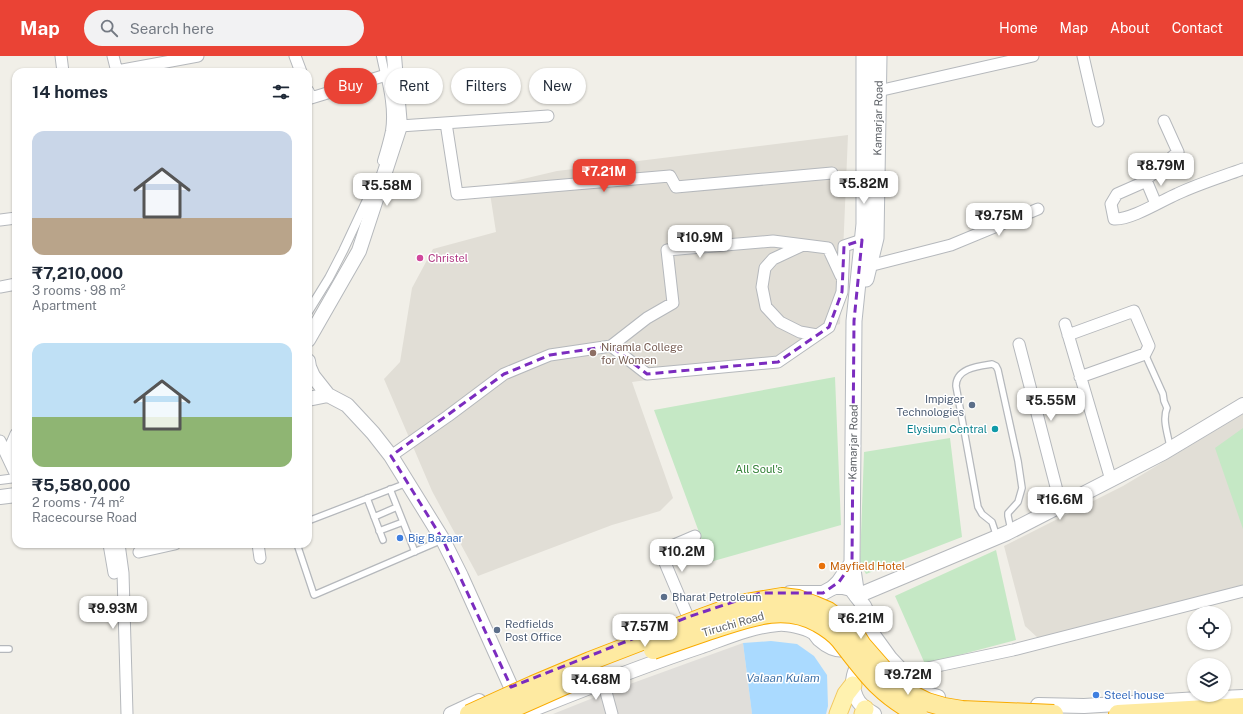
<!DOCTYPE html>
<meta charset="utf-8">
<style>
body{margin:0;font-family:"Public Sans",sans-serif;background:#f2f2f3;color:#1f2937;height:100vh;display:flex;flex-direction:column;font-size:15px;white-space:nowrap}
*{box-sizing:border-box;margin:0}
p{font-size:13px;color:#747a83}
.icon{flex:none;width:22px;height:22px;fill:none;stroke:currentColor;stroke-width:2;stroke-linecap:round;stroke-linejoin:round}
.map{position:relative;flex:1;overflow:hidden}
.panel{position:absolute;left:12px;top:12px;width:300px;height:480px;display:flex;flex-direction:column;background:#fff;border-radius:12px;box-shadow:0 1px 3px #0004}
.panel>*{flex:none}
.banner{position:absolute;left:324px;top:12px;width:380px;height:36px;display:flex;gap:8px}
.controls{position:absolute;left:1187px;top:550px;display:grid;gap:8px}
.controls a{display:grid;place-items:center;width:44px;height:44px;border-radius:50%;background:#fff;box-shadow:0 1px 3px #0004;font-size:20px}
.price{position:absolute;translate:-50% -34px;padding:0 9px;border-radius:8px;background:#fff;color:#222;font-size:13px;line-height:26px;filter:drop-shadow(0 1px 2px #0008)}
.price::after{content:'';position:absolute;left:50%;top:24px;width:12px;height:9px;margin-left:-6px;background:inherit;clip-path:polygon(0 0,100% 0,50% 100%)}
.price.on{background:#ea4335;color:#fff}
ul{padding:0;list-style:none}
li{display:grid;align-content:center;gap:8px;height:212px;padding:0 20px}
li span{display:grid;place-items:center;height:124px;border-radius:12px;color:#555}
li>.icon{margin-inline-start:auto}
span .icon{width:72px;height:72px;fill:#fffc;stroke-width:1}
li b{font-size:17px}
h2{display:flex;justify-content:space-between;align-items:center;height:48px;padding:0 20px;font-size:17px}
.chip{padding:0 14px;border-radius:18px;background:#fff;box-shadow:0 1px 3px #0004;font-size:14px;line-height:36px}
.chip.on{background:#ea4335;color:#fff}
header{display:flex;align-items:center;gap:24px;box-sizing:border-box;height:56px;padding:0 20px;background:#ea4335;color:#fff}
header strong{font-size:19px}
nav{display:flex;gap:22px;margin-inline-start:auto;font-size:14px}
.search{width:280px;height:36px;background:#f2f2f3;display:flex;align-items:center;gap:10px;box-sizing:border-box;padding:0 14px;border-radius:22px;color:#747a83;font-size:15px}
.map>svg:first-child{display:block}
</style>
<header>
<strong>Map</strong>
<div class="search"><svg class="icon" aria-label="search" viewBox="0 0 24 24"><circle cx="10" cy="10" r="6"/><path d="M15 15l6 6"/></svg>Search here</div>
<nav><a>Home</a><a>Map</a><a>About</a><a>Contact</a></nav>
</header>
<div class="map">
<svg width="1243" height="658" viewBox="0 0 1243 658">
<rect width="100%" height="100%" fill="#f1efe8"/>
<!-- industrial -->
<path fill="#e0deda" d="M743,587L752,658H553L608,636Z"/>
<!-- education -->
<path fill="#e1ded6" d="M848,79L840,268L811,276L792,289L778,306L632,326L673,442L660,455L612,469L478,520L432,435L384,323L400,306L412,232L433,193L496,176L489,131L557,115Z
M1243,358V529L1038,582L1025,570L1004,490L1123,430Z"/>
<!-- green -->
<path fill="#c5e8c5" d="M835,321L841,469L710,506L654,354Z
M1243,372V473L1215,392Z
M950,382L962,481L866,518L860,507L864,396Z
M996,494L1016,584L925,608L895,540Z"/>
<!-- water -->
<path fill="#aadaff" d="M771,585L797,588L814,600L827,619L828,650L826,658H752L743,587Z"/>
<g fill="none" stroke-linecap="round" stroke-linejoin="round">
<defs>
<path id="service" d="M1145,298L1163,338L1164,345L1167,352C1162,364 1168,378 1170,391
M390,433L415,496
M367,442L383,484
M374,461L397,451
M308,465L407,427
M379,475L403,466
M997,481L992,466L982,458L978,451L956,330C956,312 979,310 992,308L996,310L998,314L1018,405L1022,432L1018,446L1008,457V460L1011,474
M297,488L314,539L442,484
M0,593H9"/>
<path id="pedestrian" d="M381,0C386,24 394,50 390,75C388,85 385,95 382,105
M308,256L329,222L343,195L374,129
M0,424L16,422"/>
<path id="minor" d="M61,0L63,16
M113,0L117,16
M295,0L301,16
M1083,0L1098,65
M117,15L198,0
M308,35L311,42L396,16
M878,35L1033,0
M1164,65L1178,96L1142,127L1117,138L1111,148L1114,163C1131,164 1161,145 1177,138C1198,128 1221,121 1243,113
M446,67L457,138L670,120L676,131L832,117
M400,70L548,60
M1146,124L1156,148
M0,164L16,162
M803,189L773,203L765,212L762,231L766,251L780,266L800,276L817,279
M869,210L951,189L1038,153
M0,231L16,228
M1065,268L1111,424
M1068,279L1134,255L1149,290L1145,298L1080,321
M1019,288L1061,450
M611,290L647,262L673,247L667,194L773,185L828,192L841,220
M0,385L16,419
M7,399L16,378
M391,400L448,360L504,318L550,299L611,290L647,318L778,306L829,271L842,236L844,190L862,184
M109,488L114,517
M119,488L123,517L127,658
M258,488L260,502
M139,496L175,488
M688,561L660,495L695,480
M904,617L1013,594L1243,535
M603,625L612,658"/>
<path id="tertiary" d="M308,284L359,195L400,70L394,0
M308,305L309,311L313,320L328,339L347,349L373,377L391,400L443,484L461,520L511,631
M308,343L328,339
M0,441L16,439
M790,537H823L834,531H843L851,533L864,550L868,558L869,573L890,602L904,617L927,638L938,641
M857,540L1007,477L1163,397L1243,349
M867,603C853,608 850,629 856,641C859,649 867,654 874,658
M1038,649L1084,650L1199,643L1243,641
M451,658L479,645
M521,658C581,634 641,610 702,590C727,581 752,570 778,568C786,567 805,571 813,576C815,577 817,581 819,583C829,592 841,597 854,591"/>
<path id="secondary" d="M866,223L876,182L879,0
M852,507L854,265L864,168V0
M834,531L839,526L852,507L857,540"/>
<path id="primary" d="M838,658L846,638L853,629
M863,658L865,653"/>
<path id="trunk" d="M1118,658L1243,651"/>
</defs>
<!-- service casing -->
<use href="#service" stroke="#b5b8bc" stroke-width="8"/>
<!-- pedestrian casing -->
<use href="#pedestrian" stroke="#b5b8bc" stroke-width="10"/>
<!-- minor casing -->
<use href="#minor" stroke="#b5b8bc" stroke-width="13"/>
<!-- tertiary casing -->
<use href="#tertiary" stroke="#b5b8bc" stroke-width="16"/>
<!-- secondary casing -->
<use href="#secondary" stroke="#b6babf" stroke-width="17"/>
<!-- primary casing -->
<use href="#primary" stroke="#f2c960" stroke-width="19"/>
<!-- trunk casing -->
<use href="#trunk" stroke="#f9ab00" stroke-width="20"/>
<!-- service -->
<use href="#service" stroke="#fff" stroke-width="5.5"/>
<!-- pedestrian -->
<use href="#pedestrian" stroke="#fff" stroke-width="8"/>
<!-- minor -->
<use href="#minor" stroke="#fff" stroke-width="11"/>
<!-- tertiary -->
<use href="#tertiary" stroke="#fff" stroke-width="14"/>
<!-- secondary -->
<use href="#secondary" stroke="#fff" stroke-width="15"/>
<!-- primary -->
<use href="#primary" stroke="#fff2af" stroke-width="17"/>
<!-- trunk -->
<use href="#trunk" stroke="#feeaa1" stroke-width="18"/>
<defs>
<path id="trunk-bridge" d="M653,594C673,587 693,580 714,573C748,562 784,547 818,567C827,572 834,577 840,584C866,617 879,638 918,658
M469,658L533,629L590,605L704,561L740,548L782,541L798,543L814,549L828,555L852,573L862,589L890,621L907,636L927,646L944,651L962,654L1054,658
M500,658L590,618"/>
</defs>
<!-- trunk-bridge casing -->
<use href="#trunk-bridge" stroke="#f9ab00" stroke-width="20" stroke-linecap="butt"/>
<!-- trunk-bridge -->
<use href="#trunk-bridge" stroke="#feeaa1" stroke-width="18"/>
</g>
<!-- marked area -->
<path fill="none" stroke="#7b2cbf" stroke-width="3" stroke-dasharray="8 5" stroke-linejoin="round" d="M862,184L854,265L852,507L839,526L823,537H760L688,561L511,631L443,484L391,400L504,318L550,299L611,290L647,318L778,306L829,271L842,236L844,190Z"/>
<!-- markers -->
<circle fill="#d1479c" stroke="#fff" stroke-width="1.5" cx="420" cy="202" r="4"/>
<circle fill="#8d6e63" stroke="#fff" stroke-width="1.5" cx="593" cy="297" r="4"/>
<g fill="#5c6f8a" stroke="#fff" stroke-width="1.5">
<circle cx="972" cy="349" r="4"/>
<circle cx="664" cy="541" r="4"/>
<circle cx="497" cy="574" r="4"/>
</g>
<circle fill="#0f9aa8" stroke="#fff" stroke-width="1.5" cx="995" cy="373" r="4"/>
<g fill="#3f7fe0" stroke="#fff" stroke-width="1.5">
<circle cx="400" cy="482" r="4"/>
<circle cx="1096" cy="639" r="4"/>
</g>
<circle fill="#e8710a" stroke="#fff" stroke-width="1.5" cx="822" cy="510" r="4"/>
<g text-anchor="middle" dominant-baseline="central" stroke-width="3" stroke-linejoin="round" paint-order="stroke">
<!-- street labels -->
<g font-size="11" fill="#5f6368" stroke="#fff">
<text transform="translate(878 62) rotate(-89)">Kamarjar Road</text>
<text transform="translate(853 386) rotate(-89)">Kamarjar Road</text>
<text transform="translate(733 568) rotate(-16)">Tiruchi Road</text>
</g>
<!-- hotel labels -->
<g font-size="11" fill="#b23c85" stroke="#fff" text-anchor="start">
<text x="428" y="202">Christel</text>
</g>
<!-- education labels -->
<g font-size="11" fill="#785e54" stroke="#fff" text-anchor="start">
<text x="601" y="291">Niramla College<tspan x="601" dy="13">for Women</tspan></text>
</g>
<!-- service labels -->
<g font-size="11" fill="#4e5e75" stroke="#fff" text-anchor="start">
<text x="964" y="343" text-anchor="end">Impiger<tspan x="964" dy="13">Technologies</tspan></text>
<text x="672" y="541">Bharat Petroleum</text>
<text x="505" y="568">Redfields<tspan x="505" dy="13">Post Office</tspan></text>
</g>
<!-- culture labels -->
<g font-size="11" fill="#0d838f" stroke="#fff" text-anchor="end">
<text x="987" y="373">Elysium Central</text>
</g>
<!-- park labels -->
<g font-size="11" fill="#348238" stroke="#fff">
<text x="759" y="413">All Soul's</text>
</g>
<!-- shop labels -->
<g font-size="11" fill="#366cbe" stroke="#fff" text-anchor="start">
<text x="408" y="482">Big Bazaar</text>
<text x="1104" y="639">Steel house</text>
</g>
<!-- food labels -->
<g font-size="11" fill="#c56008" stroke="#fff" text-anchor="start">
<text x="830" y="510">Mayfield Hotel</text>
</g>
<!-- water labels -->
<g font-size="12" font-style="italic" fill="#4174aa" stroke="#fff">
<text x="783" y="622">Valaan Kulam</text>
</g>
</g>
</svg>
<div class="controls">
<a><svg class="icon" aria-label="locate" viewBox="0 0 24 24"><circle cx="12" cy="12" r="6"/><path d="M12 2v4M12 18v4M2 12h4M18 12h4"/></svg></a>
<a><svg class="icon" aria-label="layers" viewBox="0 0 24 24"><path d="M12 4l9 5-9 5-9-5zM3 14l9 5 9-5"/></svg></a>
</div>
<b class="price" style="left:1161px;top:131px">₹8.79M</b>
<b class="price on" style="left:604px;top:137px">₹7.21M</b>
<b class="price" style="left:864px;top:149px">₹5.82M</b>
<b class="price" style="left:387px;top:151px">₹5.58M</b>
<b class="price" style="left:999px;top:181px">₹9.75M</b>
<b class="price" style="left:700px;top:203px">₹10.9M</b>
<b class="price" style="left:1051px;top:366px">₹5.55M</b>
<b class="price" style="left:1060px;top:465px">₹16.6M</b>
<b class="price" style="left:682px;top:517px">₹10.2M</b>
<b class="price" style="left:113px;top:574px">₹9.93M</b>
<b class="price" style="left:861px;top:584px">₹6.21M</b>
<b class="price" style="left:645px;top:592px">₹7.57M</b>
<b class="price" style="left:908px;top:640px">₹9.72M</b>
<b class="price" style="left:596px;top:645px">₹4.68M</b>
<div class="banner">
<a class="chip on">Buy</a>
<a class="chip">Rent</a>
<a class="chip">Filters</a>
<a class="chip">New</a>
</div>
<section class="panel">
<h2>14 homes<svg class="icon" aria-label="filters" viewBox="0 0 24 24"><path d="M4 7h16M4 17h16"/><circle cx="9" cy="7" r="2"/><circle cx="15" cy="17" r="2"/></svg></h2>
<ul>
<li><span style="background:linear-gradient(#c9d6e8 70%,#b9a48a 0)"><svg class="icon" aria-label="home" viewBox="0 0 24 24"><path d="M3 11l9-7 9 7M6 9v11h12V9"/></svg></span><div><b>₹7,210,000</b><p>3 rooms · 98 m²</p><p>Apartment</p></div></li>
<li><span style="background:linear-gradient(#bfe0f5 60%,#8fb573 0)"><svg class="icon" aria-label="home" viewBox="0 0 24 24"><path d="M3 11l9-7 9 7M6 9v11h12V9"/></svg></span><div><b>₹5,580,000</b><p>2 rooms · 74 m²</p><p>Racecourse Road</p></div></li>
</ul>
</section>
</div>
